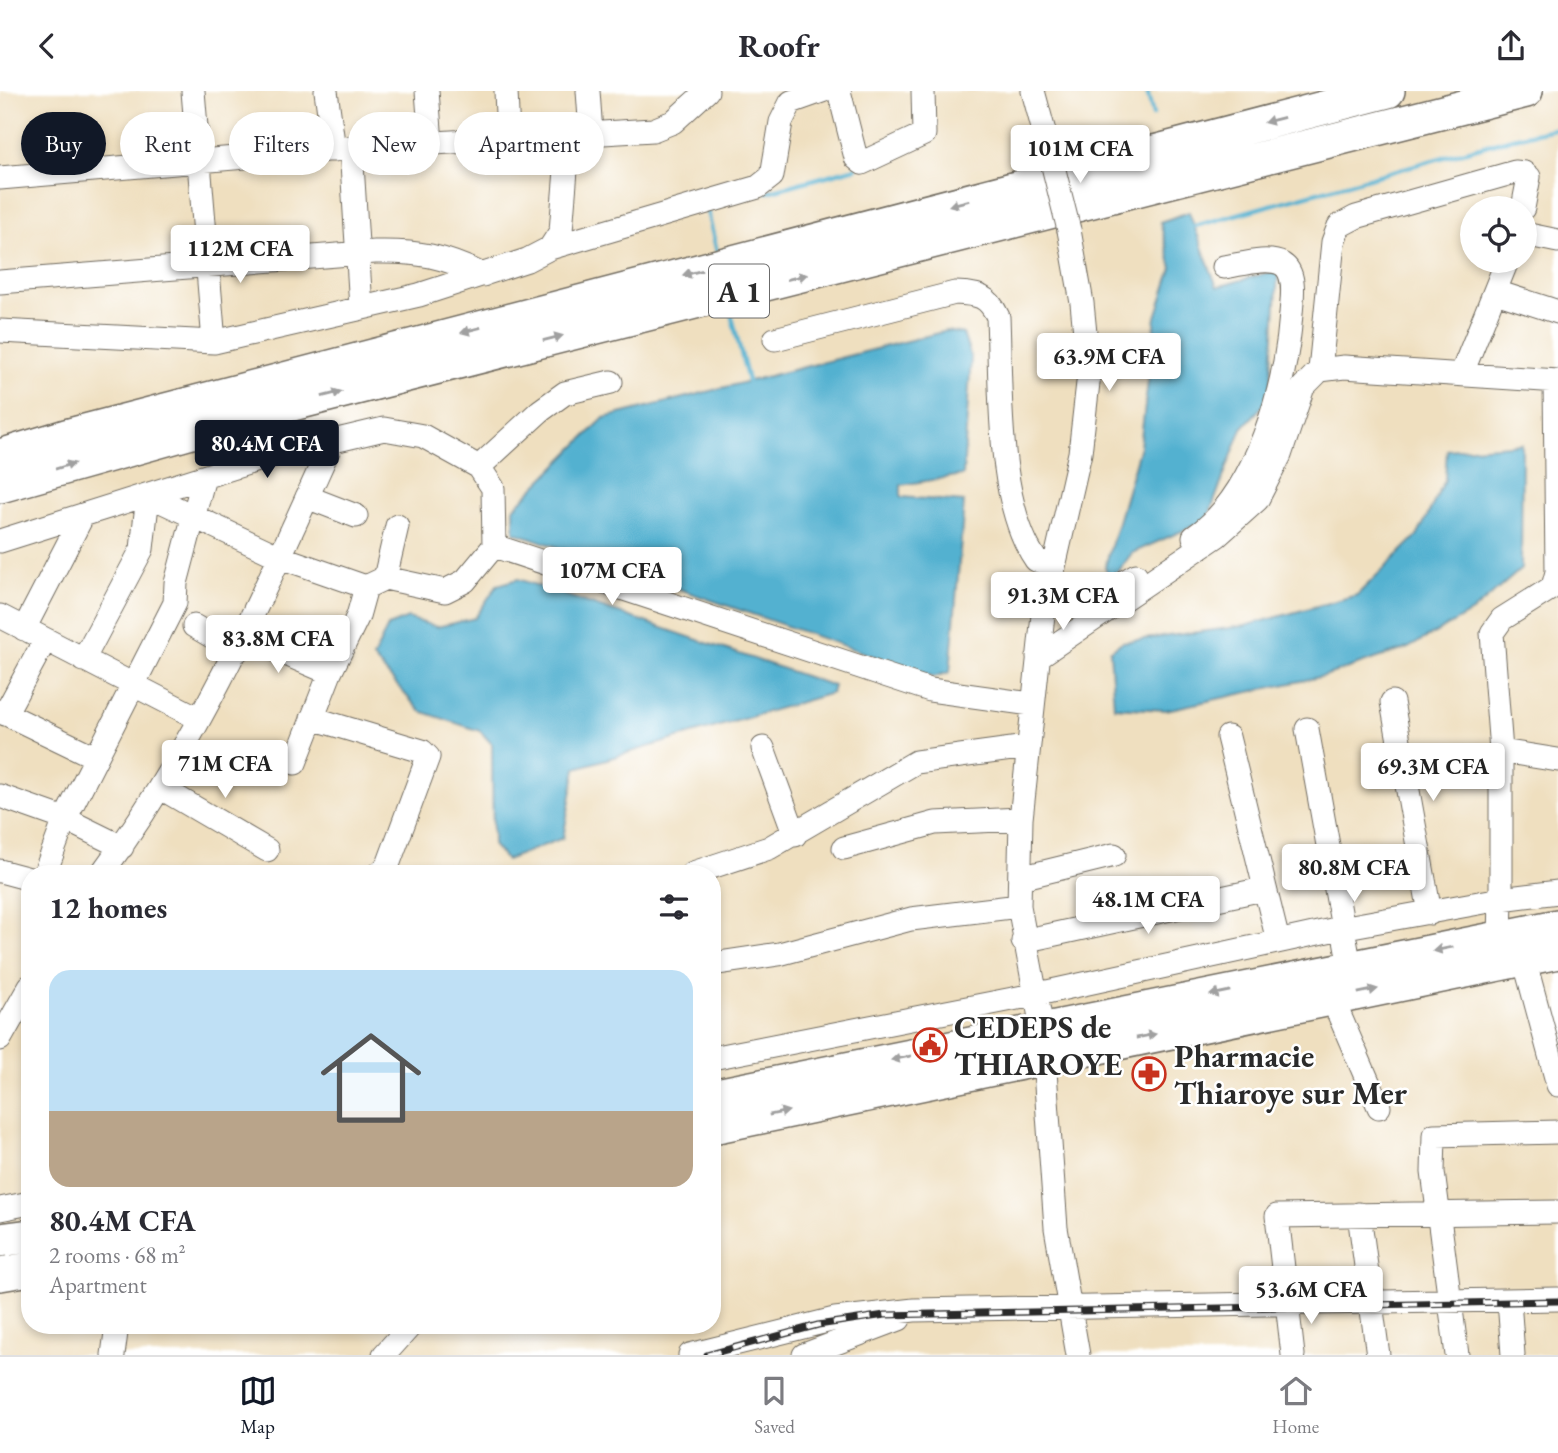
<!DOCTYPE html>
<meta charset="utf-8">
<style>
body{margin:0;font-family:"EB Garamond",serif;background:#f7f7f7;color:#2b2b33;height:100vh;display:flex;flex-direction:column;font-size:26px;white-space:nowrap}
*{box-sizing:border-box;margin:0}
p{font-size:23px;color:#7c7c81}
.icon{flex:none;width:38px;height:38px;fill:none;stroke:currentColor;stroke-width:2;stroke-linecap:round;stroke-linejoin:round}
.map{position:relative;flex:1;overflow:hidden}
.panel{position:absolute;left:21px;top:774px;width:700px;height:469px;display:flex;flex-direction:column;background:#fff;border-radius:28px;box-shadow:0 4px 10px #0003}
.panel>*{flex:none}
.banner{position:absolute;left:21px;top:21px;width:700px;height:63px;display:flex;gap:14px}
.fabs{position:absolute;left:1460px;top:105px;display:grid;gap:14px}
.fabs a{display:grid;place-items:center;width:77px;height:77px;border-radius:50%;background:#fff;box-shadow:0 4px 10px #0003;font-size:35px}
.price{position:absolute;translate:-50% -60px;padding:0 16px;border-radius:7px;background:#fff;color:#222;font-size:23px;line-height:46px;filter:drop-shadow(0 2px 4px #0008)}
.price::after{content:'';position:absolute;left:50%;top:42px;width:21px;height:16px;margin-left:-10px;background:inherit;clip-path:polygon(0 0,100% 0,50% 100%)}
.price.current{background:#111827;color:#fff}
ul{padding:0;list-style:none}
li{display:grid;align-content:center;gap:14px;height:371px;padding:0 28px}
li+li{border-top:2px solid #e1e1e2}
li span{display:grid;place-items:center;height:217px;border-radius:21px;color:#555}
li>.icon{margin-inline-start:auto}
span .icon{width:126px;height:126px;fill:#fffc;stroke-width:1}
li b{font-size:30px}
h2{display:flex;justify-content:space-between;align-items:center;height:84px;padding:0 28px;font-size:30px}
.chip{padding:0 24px;border-radius:32px;background:#fff;box-shadow:0 4px 10px #0003;font-size:24px;line-height:63px}
.chip.current{background:#111827;color:#fff}
header{display:flex;justify-content:space-between;align-items:center;height:91px;padding:0 28px;background:#fff;font-size:32px;font-weight:700}
.tabs{display:flex;justify-content:space-around;align-items:center;height:98px;border-top:2px solid #e1e1e2;background:#fff;font-size:19px;color:#7c7c81}
.tabs a{display:grid;justify-items:center;gap:4px}
.tabs .current{color:#111827}
.map>svg:first-child{display:block}
</style>
<header><svg class="icon" aria-label="back" viewBox="0 0 24 24"><path d="M15 5l-7 7 7 7"/></svg>Roofr<svg class="icon" aria-label="share" viewBox="0 0 24 24"><path d="M12 15V3M7 8l5-5 5 5M5 13v7h14v-7"/></svg></header>
<div class="map">
<svg width="1558" height="1264" viewBox="0 0 1558 1264">
<rect width="100%" height="100%" fill="#fff"/>
<filter id="ink" filterUnits="userSpaceOnUse"><feTurbulence type="fractalNoise" baseFrequency=".0143" numOctaves="2"/><feDisplacementMap in="SourceGraphic" scale="14" xChannelSelector="R" yChannelSelector="G"/><feConvolveMatrix kernelMatrix="1 2 1 2 8 2 1 2 1" color-interpolation-filters="sRGB"/></filter>
<filter id="wash" filterUnits="userSpaceOnUse"><feTurbulence type="fractalNoise" baseFrequency=".00686" numOctaves="4" result="noise"/><feDisplacementMap in="SourceGraphic" scale="28" xChannelSelector="R" yChannelSelector="G"/><feGaussianBlur stdDeviation="1.57" result="paint"/><feColorMatrix in="noise" values="0 0 0 0 0 0 0 0 0 0 0 0 0 0 0 0 0 1.4 0 .05"/><feComposite in="paint" operator="in"/></filter>
<g filter="url(#wash)">
<rect width="100%" height="100%" fill="#efdfbf"/>
<!-- water -->
<path fill="#52b1d0" stroke="#3e6e7e" stroke-width="2" d="M1189,121L1217,196L1270,181L1278,182L1270,307L1242,337L1207,429L1132,462L1111,490L1105,476L1140,355L1156,226L1172,177L1160,131Z
M946,240L963,243L971,267L963,384L901,394V406L964,411L950,581L934,586L514,441V417L604,327Z
M1522,353L1521,478L1472,521L1408,557L1324,585L1166,619L1114,616L1110,560L1122,551L1245,535L1357,504L1418,444L1445,389L1447,359Z
M518,488L834,595L832,602L576,677L563,747L506,769L493,754L492,653L480,640L420,620L373,567L388,535L408,527L437,536L475,527L497,494Z"/>
<g fill="none" stroke-linecap="round" stroke-linejoin="round">
<!-- stream -->
<path stroke="#52b1d0" stroke-width="4.5" d="M1147,0L1153,24
M767,101L856,77
M707,119L717,161
M1195,135L1513,47L1558,37
M729,214L748,290"/>
</g>
</g>
<g filter="url(#ink)">
<g fill="none" stroke-linecap="round" stroke-linejoin="round">
<defs>
<path id="minor" d="M193,0L214,251
M326,0L334,59
M427,0L431,52
M506,0L508,46
M588,0L591,42
M839,0L856,67L862,72L924,43L923,0
M1033,0L1049,59
M351,57L361,217
M0,87L351,57L653,39L673,31L707,0
M1524,143L1558,150
M550,157L758,96L772,85L781,31L791,11L822,0
M0,191L375,161C419,160 443,165 483,184
M1496,201L1558,221
M0,240L214,251L419,204L527,169L550,157L561,140L569,43
M775,248L955,202C978,203 988,204 998,226C1001,295 996,412 1036,469L1054,475
M1320,279L1333,151L1339,135L1356,126L1515,81L1524,82L1529,86L1523,117
M1462,282L1507,170
M479,376L540,320L565,302L611,291
M307,406L356,425
M1194,446C1257,404 1286,293 1291,223C1292,208 1297,182 1282,173C1267,165 1240,174 1224,176
M0,450L270,365L384,338L423,345L479,376L493,397L494,455
M385,487L397,435
M1046,508L1114,497L1136,484
M0,525L198,627
M194,535L237,560
M24,538L83,424
M244,545L330,582
M1038,566L1217,445L1257,409L1280,364L1303,296L1320,279L1344,276L1558,290
M83,569L142,458L148,404L280,466L366,496
M1392,611L1430,822
M0,620L95,666
M5,623L45,549
M312,627L422,660L428,666L388,774L380,782
M1307,638L1350,876
M1228,646L1278,850
M763,657L795,744
M1501,660L1558,669
M295,672L330,582L358,525L366,496L385,487L445,500L465,490L494,455L930,599L1031,613
M161,697L267,759
M0,705L65,728L122,756
M844,757L935,732L1021,728
M0,780L30,788
M45,782L65,728L175,512L176,492L204,386
M102,782C200,650 265,499 332,351
M693,782L769,757L916,671L1027,656
M1020,787L1114,764
M1500,847L1501,808L1558,801
M1023,850L1263,798
M1524,868L1558,994
M712,873L779,863L911,828L1019,815
M1332,907L1379,1016
M1042,937L1019,815L1021,728L1043,524L1080,362L1089,283L1082,212L1069,139
M0,948L30,895
M1044,966L1056,1137L1078,1264
M712,967L1033,904L1341,837L1501,808V660L1492,542L1502,528L1553,496L1557,481L1555,290
M0,1118L30,1112
M1359,1123L1378,1264
M1509,1209L1513,1264
M113,1264L117,1234
M384,1264L411,1234
M690,1264L835,1228L914,1219L1558,1208
M804,1264L899,1228
M1293,1264L1277,1125L1558,1121
M1457,1264L1433,1081L1434,1044L1558,1041"/>
<path id="highway" d="M0,365L66,345L1388,0
M0,395L277,317L1526,0
M712,1005L1558,835
M712,1036L1558,861
M0,1149L30,1145
M0,1183L30,1178"/>
</defs>
<!-- minor casing -->
<use href="#minor" stroke="#706a5f" stroke-width="25"/>
<!-- highway casing -->
<use href="#highway" stroke="#706a5f" stroke-width="36"/>
<!-- minor -->
<use href="#minor" stroke="#fff" stroke-width="23"/>
<!-- highway -->
<use href="#highway" stroke="#fff" stroke-width="33"/>
<defs>
<path id="rail" d="M707,1264L818,1234L885,1224L1558,1210"/>
</defs>
<!-- rail casing -->
<use href="#rail" stroke="#2b2b2b" stroke-width="7"/>
<!-- rail -->
<use href="#rail" stroke="#fff" stroke-width="4.5" stroke-dasharray="13" stroke-linecap="butt"/>
<defs>
<path id="minor-bridge" d="M1049,59L1069,139"/>
</defs>
<!-- minor-bridge casing -->
<use href="#minor-bridge" stroke="#706a5f" stroke-width="25" stroke-linecap="butt"/>
<!-- minor-bridge -->
<use href="#minor-bridge" stroke="#fff" stroke-width="23"/>
</g>
<!-- one-way arrows -->
<defs><path id="oneway-solid" d="M-6-.8H1V-3.2L6.5 0L1 3.2V.8H-6Z" transform="scale(1.75)"/></defs>
<g fill="#a0a0a0">
<use href="#oneway-solid" transform="translate(1274 29) rotate(165)"/>
<use href="#oneway-solid" transform="translate(959 112) rotate(165)"/>
<use href="#oneway-solid" transform="translate(692 182) rotate(165)"/>
<use href="#oneway-solid" transform="translate(797 186) rotate(-14)"/>
<use href="#oneway-solid" transform="translate(471 239) rotate(165)"/>
<use href="#oneway-solid" transform="translate(553 247) rotate(-14)"/>
<use href="#oneway-solid" transform="translate(332 303) rotate(-14)"/>
<use href="#oneway-solid" transform="translate(65 375) rotate(-17)"/>
<use href="#oneway-solid" transform="translate(1443 858) rotate(169)"/>
<use href="#oneway-solid" transform="translate(1368 900) rotate(-12)"/>
<use href="#oneway-solid" transform="translate(1220 902) rotate(169)"/>
<use href="#oneway-solid" transform="translate(1146 945) rotate(-12)"/>
<use href="#oneway-solid" transform="translate(901 967) rotate(168)"/>
<use href="#oneway-solid" transform="translate(779 1022) rotate(-12)"/>
</g>
</g>
<!-- icons -->
<defs>
<symbol id="civic-ring" viewBox="-11 -11 22 22"><circle r="9.5" fill="#fff" stroke="#c8321e" stroke-width="1.5"/><path d="M-.6-6.5H3V-4.5H.6V-3L4-1V1h2V6H-6V1h2V-1L-.6-3ZM-1.2 2.5V6h2.4V2.5Z" fill="#c8321e"/></symbol>
<symbol id="pharmacy-ring" viewBox="-11 -11 22 22"><circle r="9.5" fill="#fff" stroke="#c8321e" stroke-width="1.5"/><path d="M-2-6h4v4h4v4h-4v4h-4v-4h-4v-4h4Z" fill="#c8321e"/></symbol>
</defs>
<g fill-rule="evenodd">
<use href="#civic-ring" x="911" y="935" width="38" height="38"/>
<use href="#pharmacy-ring" x="1130" y="964" width="38" height="38"/>
</g>
<g text-anchor="middle" dominant-baseline="central" stroke-width="5" stroke-linejoin="round" paint-order="stroke">
<!-- shield labels -->
<rect fill="#fff" stroke="#6b6b6b" stroke-width="2" x="709" y="173.5" width="60" height="53" rx="5"/>
<g font-size="30" font-weight="bold" fill="#2b2b2b">
<text x="739" y="200">A 1</text>
</g>
<!-- poi labels -->
<g font-size="32" font-weight="bold" fill="#2b2b2b" stroke="#fff" text-anchor="start">
<text x="954" y="936">CEDEPS de<tspan x="954" dy="37">THIAROYE</tspan></text>
<text x="1174" y="965">Pharmacie<tspan x="1174" dy="37">Thiaroye sur Mer</tspan></text>
</g>
</g>
</svg>
<div class="fabs">
<a><svg class="icon" aria-label="locate" viewBox="0 0 24 24"><circle cx="12" cy="12" r="6"/><path d="M12 2v4M12 18v4M2 12h4M18 12h4"/></svg></a>
</div>
<b class="price" style="left:1080px;top:94px">101M CFA</b>
<b class="price" style="left:240px;top:194px">112M CFA</b>
<b class="price" style="left:1109px;top:302px">63.9M CFA</b>
<b class="price current" style="left:267px;top:389px">80.4M CFA</b>
<b class="price" style="left:612px;top:516px">107M CFA</b>
<b class="price" style="left:1063px;top:541px">91.3M CFA</b>
<b class="price" style="left:278px;top:584px">83.8M CFA</b>
<b class="price" style="left:225px;top:709px">71M CFA</b>
<b class="price" style="left:1433px;top:712px">69.3M CFA</b>
<b class="price" style="left:1354px;top:813px">80.8M CFA</b>
<b class="price" style="left:1148px;top:845px">48.1M CFA</b>
<b class="price" style="left:1311px;top:1235px">53.6M CFA</b>
<div class="banner">
<a class="chip current">Buy</a>
<a class="chip">Rent</a>
<a class="chip">Filters</a>
<a class="chip">New</a>
<a class="chip">Apartment</a>
</div>
<section class="panel">
<h2>12 homes<svg class="icon" aria-label="filters" viewBox="0 0 24 24"><path d="M4 7h16M4 17h16"/><circle cx="9" cy="7" r="2"/><circle cx="15" cy="17" r="2"/></svg></h2>
<ul>
<li><span style="background:linear-gradient(#bfe0f5 65%,#b9a48a 0)"><svg class="icon" aria-label="home" viewBox="0 0 24 24"><path d="M3 11l9-7 9 7M6 9v11h12V9"/></svg></span><div><b>80.4M CFA</b><p>2 rooms · 68 m²</p><p>Apartment</p></div></li>
</ul>
</section>
</div>
<nav class="tabs">
<a class="current"><svg class="icon" aria-label="map" viewBox="0 0 24 24"><path d="M3 6l6-2 6 2 6-2v14l-6 2-6-2-6 2zM9 4v14M15 6v14"/></svg>Map</a>
<a><svg class="icon" aria-label="saved" viewBox="0 0 24 24"><path d="M7 4h10v16l-5-4-5 4z"/></svg>Saved</a>
<a><svg class="icon" aria-label="home" viewBox="0 0 24 24"><path d="M3 11l9-7 9 7M6 9v11h12V9"/></svg>Home</a>
</nav>
